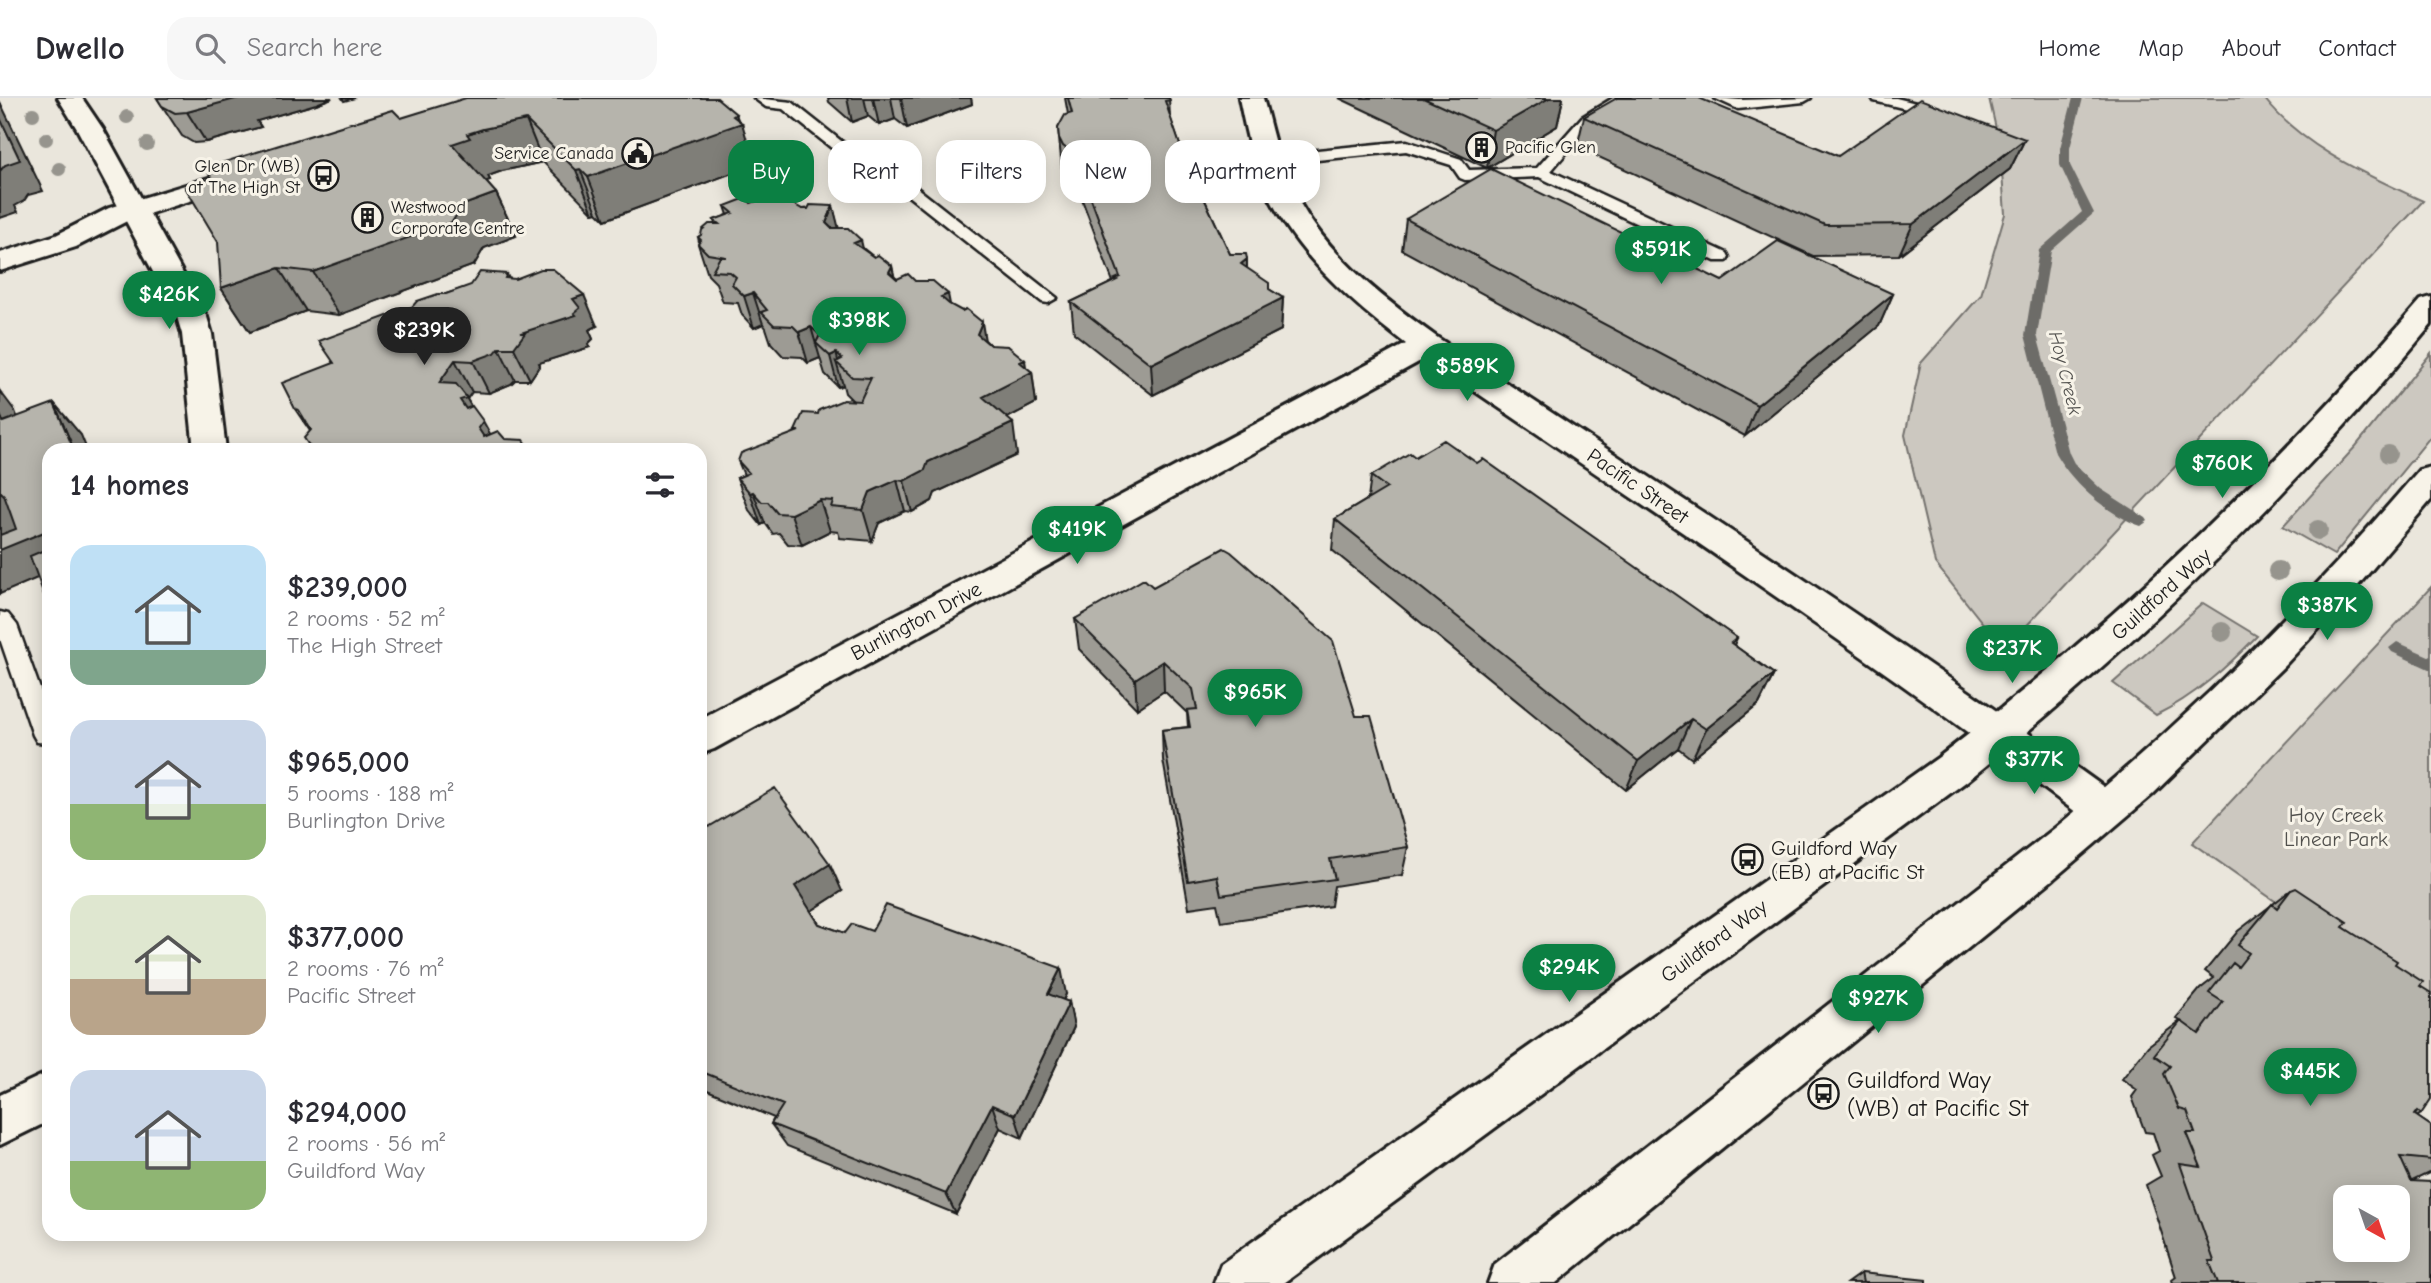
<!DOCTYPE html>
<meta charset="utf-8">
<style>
body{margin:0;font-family:"Comic Neue",sans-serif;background:#f7f7f7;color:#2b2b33;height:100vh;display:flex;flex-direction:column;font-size:26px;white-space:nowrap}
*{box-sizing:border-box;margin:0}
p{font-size:23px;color:#7c7c81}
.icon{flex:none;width:38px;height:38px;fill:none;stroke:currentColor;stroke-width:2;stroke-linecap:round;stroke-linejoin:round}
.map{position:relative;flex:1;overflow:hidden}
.drawer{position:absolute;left:42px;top:345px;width:665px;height:798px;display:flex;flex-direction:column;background:#fff;border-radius:21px;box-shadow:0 4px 18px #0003}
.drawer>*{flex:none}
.top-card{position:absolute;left:728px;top:42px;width:665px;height:63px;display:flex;gap:14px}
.needle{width:46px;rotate:140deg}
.buttons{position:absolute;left:2333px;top:1087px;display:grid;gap:14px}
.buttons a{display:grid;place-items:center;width:77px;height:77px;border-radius:14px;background:#fff;box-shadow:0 4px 18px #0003;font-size:35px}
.price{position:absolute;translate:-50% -60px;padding:0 16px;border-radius:24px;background:#0b8043;color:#fff;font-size:23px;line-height:46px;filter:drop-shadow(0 2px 4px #0008)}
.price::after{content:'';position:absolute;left:50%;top:42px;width:21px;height:16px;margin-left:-10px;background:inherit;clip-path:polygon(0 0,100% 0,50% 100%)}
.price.active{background:#222;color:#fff}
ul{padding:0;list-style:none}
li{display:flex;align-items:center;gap:21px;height:175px;padding:0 28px}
li span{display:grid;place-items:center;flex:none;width:196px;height:140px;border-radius:21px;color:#555}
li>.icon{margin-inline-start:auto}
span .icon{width:84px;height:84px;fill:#fffc;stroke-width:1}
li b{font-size:30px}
h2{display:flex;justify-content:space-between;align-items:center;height:84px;padding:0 28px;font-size:30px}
.pill{padding:0 24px;border-radius:21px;background:#fff;box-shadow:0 4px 18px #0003;font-size:24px;line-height:63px}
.pill.active{background:#0b8043;color:#fff}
header{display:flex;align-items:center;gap:42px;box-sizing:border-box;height:98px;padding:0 35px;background:#fff;border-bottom:2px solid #e1e1e2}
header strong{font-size:33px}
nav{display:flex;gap:38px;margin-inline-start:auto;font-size:24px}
.search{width:490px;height:63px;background:#f7f7f7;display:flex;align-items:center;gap:18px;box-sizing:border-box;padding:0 24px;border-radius:21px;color:#7c7c81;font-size:26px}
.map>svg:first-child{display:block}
</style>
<header>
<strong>Dwello</strong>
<div class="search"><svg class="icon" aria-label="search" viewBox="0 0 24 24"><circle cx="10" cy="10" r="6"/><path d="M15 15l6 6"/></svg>Search here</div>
<nav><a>Home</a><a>Map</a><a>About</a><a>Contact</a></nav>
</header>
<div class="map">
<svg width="2431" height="1185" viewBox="0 0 2431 1185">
<rect width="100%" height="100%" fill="#eae6dc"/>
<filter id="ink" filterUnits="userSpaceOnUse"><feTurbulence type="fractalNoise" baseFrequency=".0143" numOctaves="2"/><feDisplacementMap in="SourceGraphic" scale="14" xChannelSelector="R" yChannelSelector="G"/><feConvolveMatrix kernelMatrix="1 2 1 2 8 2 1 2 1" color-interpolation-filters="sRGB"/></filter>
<g filter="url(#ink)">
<!-- green -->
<path fill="#ccc8c0" stroke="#74726e" stroke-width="2" d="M1989,0H2264C2303,50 2367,77 2423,103L2004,552L1935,465L1905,337L1921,265L1981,197L2005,116L2000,48Z
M2431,255V338L2334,457L2283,428L2356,348Z
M2431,489V912L2192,745Z
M2203,505L2257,538C2227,569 2195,598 2156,617L2113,585Z"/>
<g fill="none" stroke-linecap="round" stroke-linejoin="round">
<!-- stream -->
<path fill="#6d6c68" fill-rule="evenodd" d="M2073,0H2083L2070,50V67L2094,115L2051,153L2037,237L2069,355L2074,365L2101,391L2146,420L2148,423L2141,428C2108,417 2072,385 2055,355L2025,237L2039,152L2082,114L2060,67V50Z
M2397,544L2431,559V572L2392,554L2389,550Z"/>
<defs>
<path id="service" d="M754,0L792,4L864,61L888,67L1057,200L1048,205L1042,204L878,74L854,68L783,11L766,9Z
M1613,0H1630L1592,25L1551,73L1727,155L1729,159L1727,163H1715L1539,79L1465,82L1460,80L1451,67L1406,53L1268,67L1260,62L1268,57L1407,43L1461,61L1469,72L1537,70L1582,19Z
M1714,0L1740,2L1811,0L1804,4L1738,11Z
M1872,0H1896L1928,8L1930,11L1923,15L1874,3Z
M0,514L8,516L17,527L49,616V645L37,644L33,637L0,541Z"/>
<path id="minor" d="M58,0H82L103,31L207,219L212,236L226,352H194L182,236L177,219L77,31Z
M1239,0H1263C1271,28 1276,56 1288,82C1319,151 1378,197 1438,240C1667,391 1897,539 2119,700L2125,712L2119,724L2104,729L2089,724C1874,561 1649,412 1426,260L714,651L700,656V621L1406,246C1347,201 1291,152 1262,83C1250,57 1245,28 1239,0Z
M49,974V1023L0,1047V997Z"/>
<path id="tertiary" d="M238,71L247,73L251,79L247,85L129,122L76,149L0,173V155L56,137L109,110Z"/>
<path id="secondary" d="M2431,199V227C2292,396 2138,546 1967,683L1284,1185H1214L1221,1166L1939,659C2120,520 2272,375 2421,202Z
M2431,369V402L2350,497L2285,567L2152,697L2051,783L1556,1185H1488L1495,1166L2055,730C2188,622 2308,502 2419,372Z"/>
</defs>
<!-- service casing -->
<use href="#service" stroke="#1c1c1c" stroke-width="5"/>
<!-- minor casing -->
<use href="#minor" stroke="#1c1c1c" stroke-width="6"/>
<!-- tertiary casing -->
<use href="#tertiary" stroke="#1c1c1c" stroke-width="6"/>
<!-- secondary casing -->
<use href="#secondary" stroke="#1c1c1c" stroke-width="6"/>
<!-- service -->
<use href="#service" fill="#f7f3e8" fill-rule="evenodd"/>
<!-- minor -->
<use href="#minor" fill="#f7f3e8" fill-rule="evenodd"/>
<!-- tertiary -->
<use href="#tertiary" fill="#f7f3e8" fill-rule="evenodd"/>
<!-- secondary -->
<use href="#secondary" fill="#f7f3e8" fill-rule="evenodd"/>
</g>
<!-- trees -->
<g fill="#96948d">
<circle cx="33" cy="16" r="7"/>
<circle cx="127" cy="19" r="7"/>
<circle cx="46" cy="41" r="7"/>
<circle cx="147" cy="46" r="7"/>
<circle cx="59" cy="71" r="7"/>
<circle cx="2388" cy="356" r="9"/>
<circle cx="2318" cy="432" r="10"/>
<circle cx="2278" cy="473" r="10"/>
<circle cx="2222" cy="534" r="10"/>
</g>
<!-- wall -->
<path fill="#9d9b94" stroke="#1c1c1c" stroke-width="2" d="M157,0H332L316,6L257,23L261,29L206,44L194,45L182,38Z
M828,0H971L972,6L907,30L895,21L879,27L868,18L852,24L829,4Z
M1065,0H1169L1170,19L1182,53L1230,156L1269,191L1283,200L1281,232L1153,297L1074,235L1071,204L1113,184L1078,91V85H1075L1066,78L1062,71L1058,30L1068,16Z
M1339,0H1563L1557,28L1487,70Z
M736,16L754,67L605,122L597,114L593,115L543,64L502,73L488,78L490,82L485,83L496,95L516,138L484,150L474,167L339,217L306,213L250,234L221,190L401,20Z
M1584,19L1838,58L2025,41L2010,71L1899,157L1813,158L1577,49Z
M751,105L802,111L833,108L838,130L874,159L892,168L894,179L897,181L915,183L950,207L990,247L1026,269L1032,274L1036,305L1007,320L1017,357L935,395L932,403L912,414L905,413L879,425L872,443L840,440L838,434L830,433L802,447L788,446L779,435L773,436L765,425L761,427L749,412L737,380L744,377L738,363L796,334L795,333L818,316L852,302L845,295L843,287L838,289L825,276L820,260L808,265L802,259L783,258L771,245L766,230L763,226L754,230L742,217L738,205L723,204L716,185L708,177L698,146L699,144L698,139L701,137L715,126L714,122L728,117L725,108Z
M1406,121L1722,183L1893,196L1879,228L1745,338L1402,152Z
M507,176L509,181L597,228L589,232L593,241L588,246L590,249L539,265L540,267L530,282H515L511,286L489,295L472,294L467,301L471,309L490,336L505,341L310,333L295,311L334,265L412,209L446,196Z
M1415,359L1477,365L1737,540L1734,547L1774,576L1759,606L1692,661L1678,650L1626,692L1332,452L1335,421L1368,401L1371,378Z
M1153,489L1356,618L1408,749L1402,777L1334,788L1331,808L1221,824L1217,806L1189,810L1163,662L1162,632L1188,629L1187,615L1164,593L1137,611L1079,551L1075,521Z
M700,734L842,793L811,813L819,826L845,835L872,833L1066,896L1063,902L1069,904L1074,929L1022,1040L1000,1030L956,1116L787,1048L771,1026L774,1020L700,989Z
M2291,792L2395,866L2420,888L2421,1016L2417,1019L2431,1028V1074L2412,1083L2431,1185H2173L2172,1182L2176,1179L2146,1087L2161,1078L2152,1057L2159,1053L2153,1035L2145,1034L2132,999L2137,992L2122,981L2148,948L2180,923L2176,920L2200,891L2214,880L2205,873L2238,833Z
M1861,1175L1926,1185H1847Z"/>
<!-- shaded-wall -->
<path fill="#7f7e78" stroke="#1c1c1c" stroke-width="2" d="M234,0H332L316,6L257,23L261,29L206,44L187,14Z
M342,0H355L344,3Z
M847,0H864L868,18L852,24Z
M873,0H891L895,21L879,27Z
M901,0H971L972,6L907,30Z
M1549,0H1563L1557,28L1487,70L1493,32Z
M0,4L43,93L28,97L24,103L15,108L18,114L0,120Z
M736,16L739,26L742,25L754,67L605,122L588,79Z
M526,22L543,64L502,73L488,78L490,82L472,88L452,46L467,36L483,31Z
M2025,41L2010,71L1899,157L1913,126Z
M1080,54L1081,75L1076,60L1078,85H1075L1073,55Z
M580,71L597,114L593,115L576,72Z
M496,95L516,138L484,150L474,167L339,217L313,174L463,107Z
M833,108L841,139L826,125Z
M861,142L868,173L854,145Z
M1247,161V192L1241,166Z
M892,168L899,199L889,174Z
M279,170L306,213L250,234L221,190Z
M753,195L763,226L754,230L744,198Z
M948,196L954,227L941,199Z
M1893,196L1879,228L1745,338L1757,307Z
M584,197L597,228L589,232L593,241L588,246L590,249L539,265L540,267L530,282L514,250L521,235L573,201Z
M1283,200L1281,232L1153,297L1151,266Z
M982,224L987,256L977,236Z
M811,229L820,260L808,265L799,234Z
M499,250L515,282L511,286L489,295L473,263Z
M836,255L839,266L836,264L843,287L838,289L830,258Z
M455,262L472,294L467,301L481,326L483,323L499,352H490L439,285Z
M1025,262L1027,276L1032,274L1036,305L988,330L983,299L1020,264Z
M0,293L15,313L31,355L3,324L0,317Z
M54,305L81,337L87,352H74Z
M1013,325L1017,357L935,395L932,403L912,414L904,383L928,364Z
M0,362L49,432V475L0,496Z
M897,382L905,413L879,425L872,443L863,412L870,394Z
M753,394L765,425L761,427L750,395Z
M820,402L830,433L802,447L791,416Z
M1163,563L1164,593L1137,611L1135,581Z
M1774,576L1759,606L1692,661L1706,631Z
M1691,621L1678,650L1626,692L1638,663Z
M830,766L842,793L808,815L795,788Z
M1061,870L1066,896L1054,921L1048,896Z
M1069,904L1074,929L1022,1040L1015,1017Z
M992,1007L1000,1030L956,1116L946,1096Z"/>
<!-- building -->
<path fill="#b6b4ac" stroke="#1c1c1c" stroke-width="2" fill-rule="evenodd" d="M157,0H239L187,14L175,15L162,8Z
M466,0H717L736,16L733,18L742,25L588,79L580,71L576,72L526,22L483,31L467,36L470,40L452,46L496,95L463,107L452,124L313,174L279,170L221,190L218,144L185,89L212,80L205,70L393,12L401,20Z
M1068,0H1169L1170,2L1165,3L1182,53L1230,156H1246L1247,161L1241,166L1269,185V191L1283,200L1151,266L1071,204L1117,182L1115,181L1120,179L1076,60H1080V54L1073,55L1063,48L1059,40L1058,30L1065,17L1072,15Z
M1423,0H1549L1493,32Z
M1617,0H1699L1838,58L1920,1L2025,41L1913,126L1825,127L1584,19Z
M0,20L20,62L5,67L0,73Z
M1491,71L1722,183L1778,143L1893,196L1757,307L1406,121Z
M770,98L781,99L802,111H808L810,107L833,108L826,125L831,130H848L861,142L854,145L874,159L878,157L892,168L889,174L897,181L908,176L915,183H933L948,196L941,199L949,206L962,213L966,211L982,224L977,236L990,247L1008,248L1025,262L1020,264L1032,274L983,299L1013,325L928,364L925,372L904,383L897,382L870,394L863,412L831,409L833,403L820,402L791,416L777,415L768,404H762L753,394L750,395L737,380L749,375L738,363L741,355L799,333H795L803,315L818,316L819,312L843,302L860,303L871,280L852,279L836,264L842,261L836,255L830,258L816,245L820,237L811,229L799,234L793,228L774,227L761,214L767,212L753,195L744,198L732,186L736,179L730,174L712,173L720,159H726L708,156L698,146L701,142L698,139L701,137L702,132L709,126H719L714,122L733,115L725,108L746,100L751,105Z
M541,171H553L584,197L573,201L580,210L574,215L576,217L521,235H525L514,250H499L495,255L473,263L455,262L439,285L456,286L467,300L460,302L466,311L472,308L483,323L478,330L484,339L498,333L505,341L524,342L531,352H312L304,340L311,332L299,312L295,311L282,285L334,265L319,243L412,209L417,203L438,196H446L471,187L480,174L507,176L505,180L515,181Z
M54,305L74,352H49V432L0,452V437L16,431L4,397L0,393V317L3,324Z
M1444,342L1477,365L1483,361L1737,540L1731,545L1774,576L1706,631L1691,621L1638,663L1335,421L1387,390L1371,378L1410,355L1415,359Z
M49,450V511L30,458Z
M1224,450L1231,454L1333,543L1356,618H1371L1408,749L1330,761L1335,781L1221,797L1217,778L1188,783L1162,632L1190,629L1187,612L1197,611L1193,591L1163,563L1135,581L1075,521L1144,481L1153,489Z
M775,690L830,766L795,788L819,826L845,835L852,826L872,833L886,807L1061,870L1048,896L1069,904L1015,1017L992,1007L946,1096L771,1026L783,1007L700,973V734Z
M2296,790L2347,824L2343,829L2397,863L2395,866L2423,884L2420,888L2431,895V1001L2421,1016L2418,1013L2415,1017L2431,1028V1062L2400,1059L2411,1083L2431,1084V1185H2218L2209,1163H2214L2180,1066L2201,1069L2187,1035H2195L2187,1013L2179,1011L2164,976L2170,968L2154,957L2181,923L2199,936L2223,904L2209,895L2233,865L2238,869L2249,855L2238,847L2272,806L2277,810L2291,792ZM2345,1099H2398V1152H2345Z
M1861,1175L1926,1182V1185H1863Z"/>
</g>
<!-- icons -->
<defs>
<symbol id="building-ring" viewBox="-11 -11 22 22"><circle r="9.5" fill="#f7f3e8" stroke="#1c1c1c" stroke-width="1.5"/><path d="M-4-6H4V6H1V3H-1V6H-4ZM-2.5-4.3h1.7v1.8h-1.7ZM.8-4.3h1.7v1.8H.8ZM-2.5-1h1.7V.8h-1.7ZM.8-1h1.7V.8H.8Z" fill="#1c1c1c"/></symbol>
<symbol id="civic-ring" viewBox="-11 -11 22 22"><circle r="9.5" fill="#f7f3e8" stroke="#1c1c1c" stroke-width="1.5"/><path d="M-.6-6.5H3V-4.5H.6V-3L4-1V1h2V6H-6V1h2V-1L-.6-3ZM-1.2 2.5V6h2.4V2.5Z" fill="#1c1c1c"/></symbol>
<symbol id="bus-ring" viewBox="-11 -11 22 22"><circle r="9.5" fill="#f7f3e8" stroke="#1c1c1c" stroke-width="1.5"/><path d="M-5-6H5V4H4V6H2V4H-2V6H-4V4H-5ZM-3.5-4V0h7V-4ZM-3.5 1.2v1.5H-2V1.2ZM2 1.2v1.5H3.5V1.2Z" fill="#1c1c1c"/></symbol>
</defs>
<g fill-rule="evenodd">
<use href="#building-ring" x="1464" y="32" width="35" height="35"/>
<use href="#civic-ring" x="620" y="38" width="35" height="35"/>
<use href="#bus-ring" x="306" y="60" width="35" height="35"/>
<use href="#building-ring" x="350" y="102" width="35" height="35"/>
<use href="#bus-ring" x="1730" y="744" width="35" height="35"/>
<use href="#bus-ring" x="1806" y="978" width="35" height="35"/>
</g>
<g text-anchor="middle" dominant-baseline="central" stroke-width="6" stroke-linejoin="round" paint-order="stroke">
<!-- far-poi labels -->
<g font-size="18" fill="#1c1c1c" stroke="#f7f3e8" text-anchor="start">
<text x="1505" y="49">Pacific Glen</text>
<text x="614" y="55" text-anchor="end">Service Canada</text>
<text x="300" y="68" text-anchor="end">Glen Dr (WB)<tspan x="300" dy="21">at The High St</tspan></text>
<text x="391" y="109">Westwood<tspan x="391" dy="21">Corporate Centre</tspan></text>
</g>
<!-- far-water labels -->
<g font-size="19" font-style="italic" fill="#52514e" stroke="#f7f3e8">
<text transform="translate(2065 275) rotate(76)">Hoy Creek</text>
</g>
<!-- street labels -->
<g font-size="21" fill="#1c1c1c" stroke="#f7f3e8">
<text transform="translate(1638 388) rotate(34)">Pacific Street</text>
<text transform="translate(2161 496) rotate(-42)">Guildford Way</text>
<text transform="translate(916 523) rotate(-28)">Burlington Drive</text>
<text transform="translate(1714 843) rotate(-36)">Guildford Way</text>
</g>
<!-- park labels -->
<g font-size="21" fill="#51504d" stroke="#f7f3e8">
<text x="2336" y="717">Hoy Creek<tspan x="2336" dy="24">Linear Park</tspan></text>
</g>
<!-- poi labels -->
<g font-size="21" fill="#1c1c1c" stroke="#f7f3e8" text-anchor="start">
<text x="1771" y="750">Guildford Way<tspan x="1771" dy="24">(EB) at Pacific St</tspan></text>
</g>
<!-- near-poi labels -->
<g font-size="24" fill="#1c1c1c" stroke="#f7f3e8" text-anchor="start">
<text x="1847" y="982">Guildford Way<tspan x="1847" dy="28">(WB) at Pacific St</tspan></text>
</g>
</g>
</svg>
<div class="buttons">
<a><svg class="needle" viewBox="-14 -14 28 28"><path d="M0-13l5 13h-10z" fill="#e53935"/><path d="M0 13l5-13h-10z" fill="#7c7c81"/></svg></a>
</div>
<b class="price" style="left:1661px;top:188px">$591K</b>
<b class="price" style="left:169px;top:233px">$426K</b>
<b class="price" style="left:859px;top:259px">$398K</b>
<b class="price active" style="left:424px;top:269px">$239K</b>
<b class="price" style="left:1467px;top:305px">$589K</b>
<b class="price" style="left:2222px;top:402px">$760K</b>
<b class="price" style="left:1077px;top:468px">$419K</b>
<b class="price" style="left:2327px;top:544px">$387K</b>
<b class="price" style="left:2012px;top:587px">$237K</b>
<b class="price" style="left:1255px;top:631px">$965K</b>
<b class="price" style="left:2034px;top:698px">$377K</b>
<b class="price" style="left:1569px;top:906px">$294K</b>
<b class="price" style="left:1878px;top:937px">$927K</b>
<b class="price" style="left:2310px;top:1010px">$445K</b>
<div class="top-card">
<a class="pill active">Buy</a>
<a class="pill">Rent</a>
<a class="pill">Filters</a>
<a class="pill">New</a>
<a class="pill">Apartment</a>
</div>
<section class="drawer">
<h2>14 homes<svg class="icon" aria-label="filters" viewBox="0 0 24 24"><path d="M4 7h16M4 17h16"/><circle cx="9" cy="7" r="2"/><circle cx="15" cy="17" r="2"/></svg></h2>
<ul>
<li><span style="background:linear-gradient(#bfe0f5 75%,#7fa58c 0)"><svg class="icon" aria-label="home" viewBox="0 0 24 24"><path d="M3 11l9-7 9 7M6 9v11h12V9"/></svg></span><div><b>$239,000</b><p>2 rooms · 52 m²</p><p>The High Street</p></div></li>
<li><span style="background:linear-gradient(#c9d6e8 60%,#8fb573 0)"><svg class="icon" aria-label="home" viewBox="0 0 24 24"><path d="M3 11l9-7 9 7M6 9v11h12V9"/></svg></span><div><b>$965,000</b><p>5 rooms · 188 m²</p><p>Burlington Drive</p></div></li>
<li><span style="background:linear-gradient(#dfe7d0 60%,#b9a48a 0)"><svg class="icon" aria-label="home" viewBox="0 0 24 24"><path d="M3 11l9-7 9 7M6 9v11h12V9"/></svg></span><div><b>$377,000</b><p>2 rooms · 76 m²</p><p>Pacific Street</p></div></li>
<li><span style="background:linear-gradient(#c9d6e8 65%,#8fb573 0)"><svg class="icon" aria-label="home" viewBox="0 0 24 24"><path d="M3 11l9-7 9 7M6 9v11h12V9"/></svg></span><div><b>$294,000</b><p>2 rooms · 56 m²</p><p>Guildford Way</p></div></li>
</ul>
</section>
</div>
